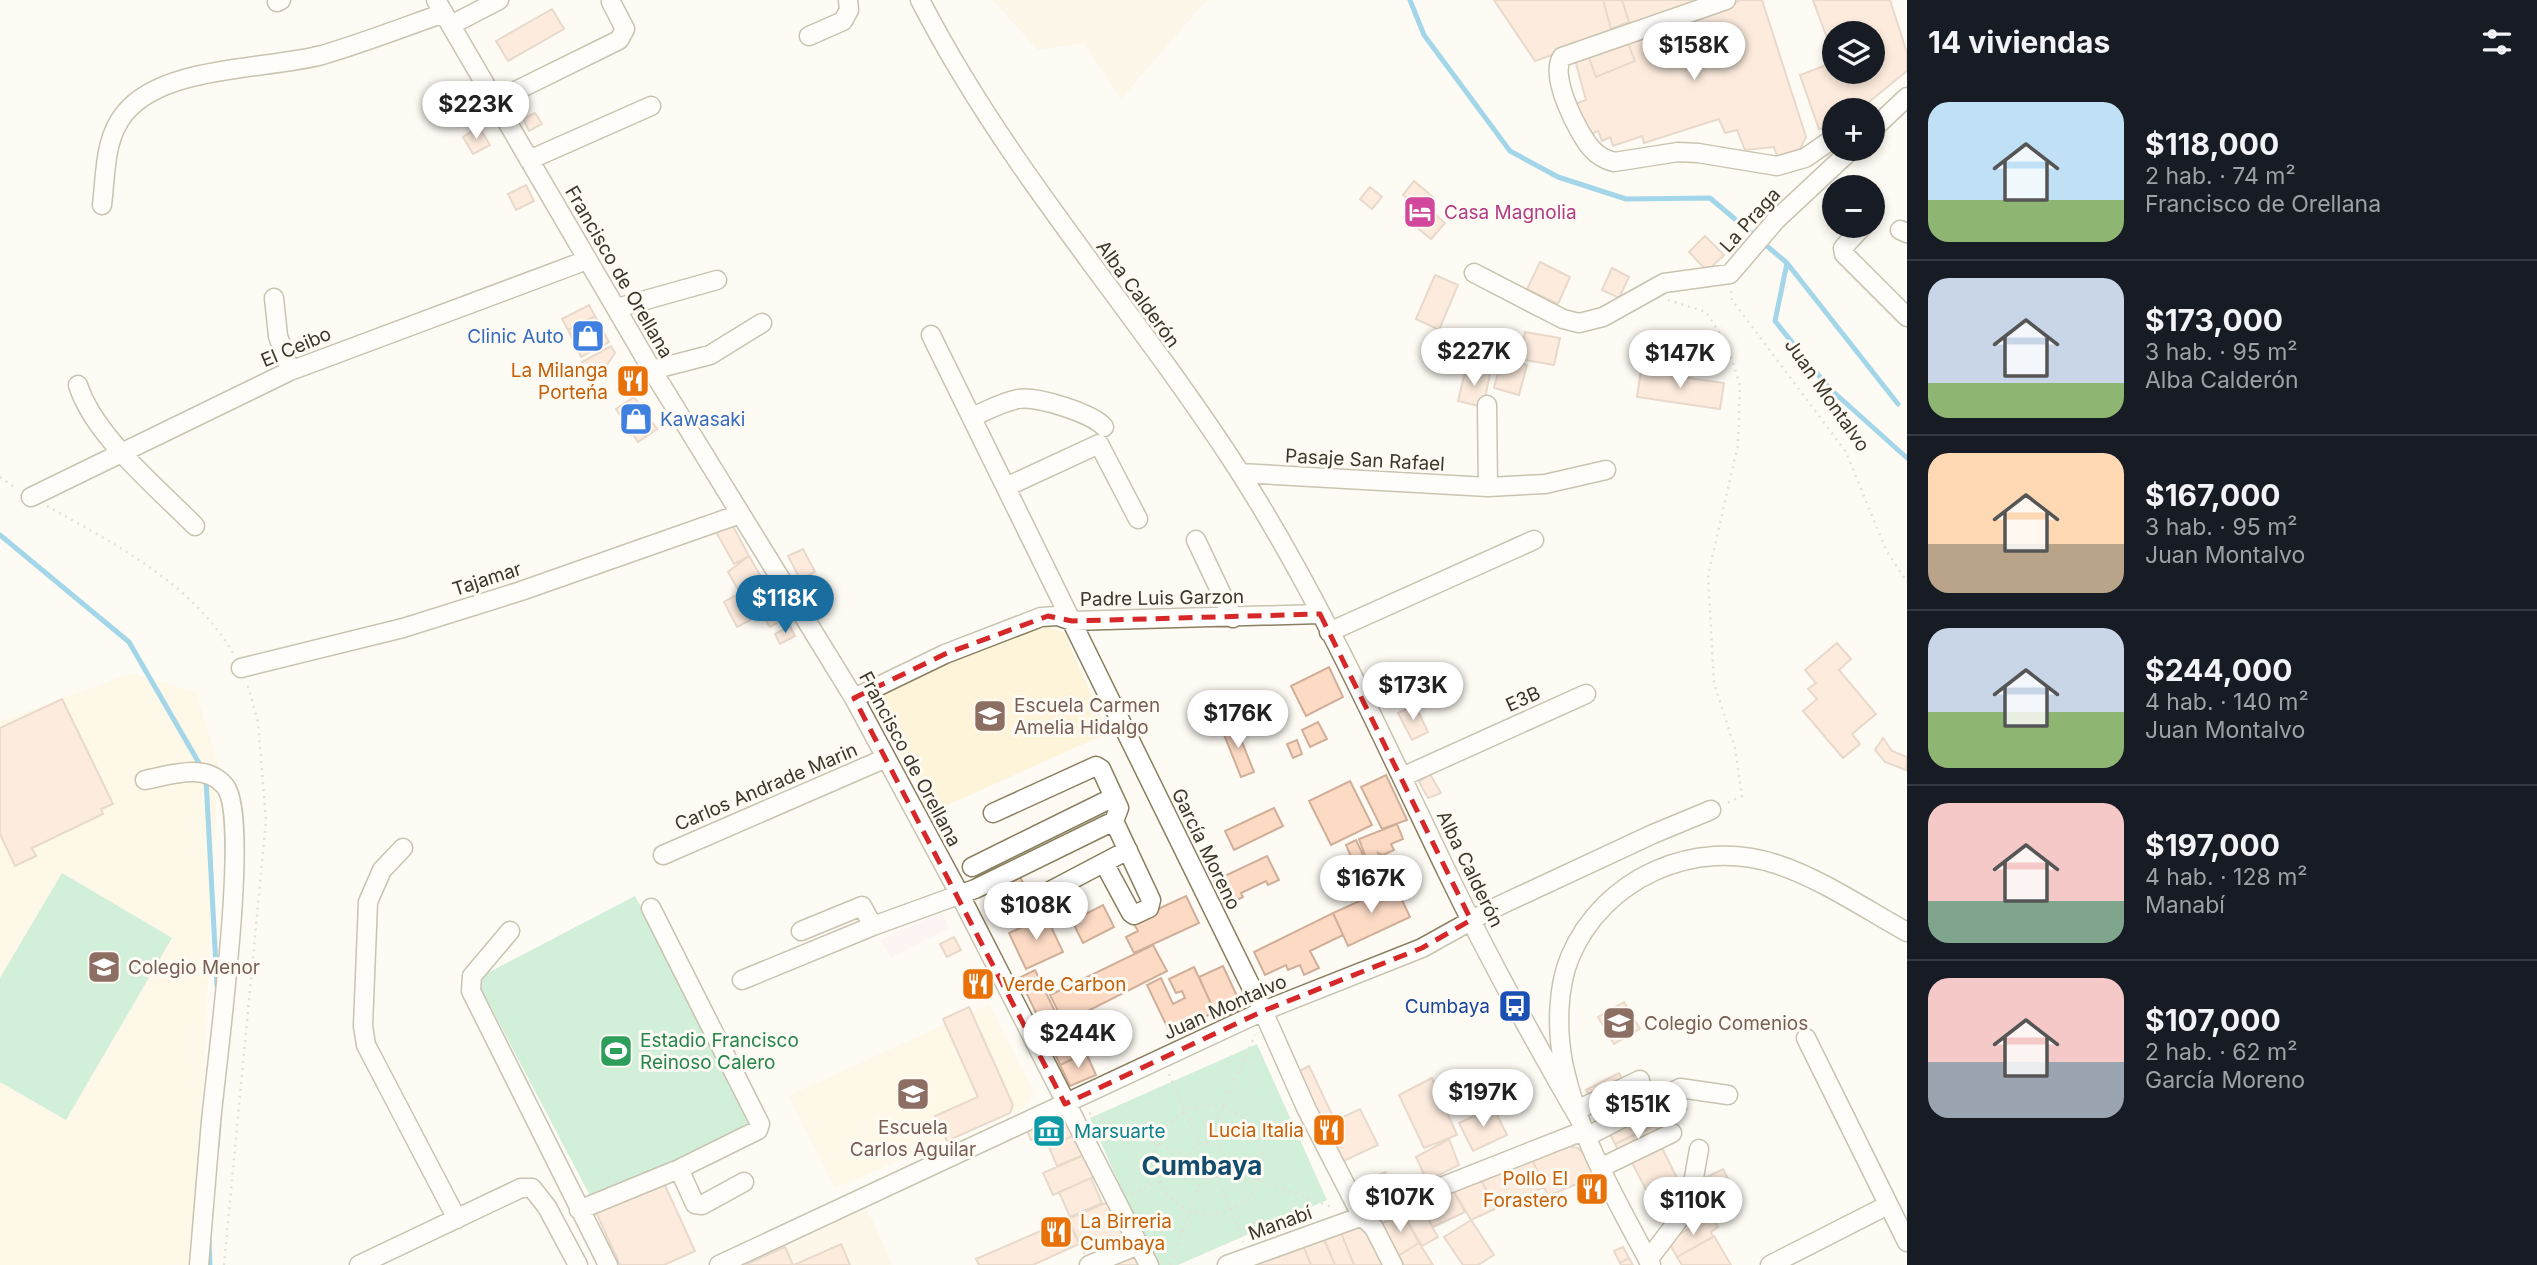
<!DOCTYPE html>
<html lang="es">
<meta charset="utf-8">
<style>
body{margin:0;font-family:Inter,sans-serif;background:#242831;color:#f1f3f6;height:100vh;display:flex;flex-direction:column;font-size:26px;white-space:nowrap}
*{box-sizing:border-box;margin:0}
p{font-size:23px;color:#9ea1a6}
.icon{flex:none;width:38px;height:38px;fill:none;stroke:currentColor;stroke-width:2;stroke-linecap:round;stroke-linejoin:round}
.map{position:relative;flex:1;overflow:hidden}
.details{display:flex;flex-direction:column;background:#171b24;width:630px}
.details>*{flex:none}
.tools{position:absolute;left:1822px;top:21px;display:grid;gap:14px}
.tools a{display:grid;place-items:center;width:63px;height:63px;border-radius:50%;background:#171b24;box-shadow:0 4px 10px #0003;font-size:35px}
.price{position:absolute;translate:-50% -60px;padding:0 16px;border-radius:24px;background:#fff;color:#222;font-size:23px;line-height:46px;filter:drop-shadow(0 2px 4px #0008)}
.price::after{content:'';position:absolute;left:50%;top:42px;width:21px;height:16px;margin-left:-10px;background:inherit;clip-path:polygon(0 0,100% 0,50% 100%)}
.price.on{background:#196e9f;color:#fff}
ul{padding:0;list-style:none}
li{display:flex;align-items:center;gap:21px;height:175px;padding:0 21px}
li+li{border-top:2px solid #363941}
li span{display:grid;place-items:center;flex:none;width:196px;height:140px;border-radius:21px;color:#555}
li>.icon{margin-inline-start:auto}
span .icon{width:84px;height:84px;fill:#fffc;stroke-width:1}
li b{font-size:30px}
h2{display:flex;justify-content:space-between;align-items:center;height:84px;padding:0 21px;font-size:30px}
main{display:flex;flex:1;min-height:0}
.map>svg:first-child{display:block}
</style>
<main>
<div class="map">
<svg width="1907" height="1265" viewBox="0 0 1907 1265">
<rect width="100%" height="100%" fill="#fefbf4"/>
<!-- commercial -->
<path fill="#fdedf2" d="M942,912L949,928L891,958L880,940Z"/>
<!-- industrial -->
<path fill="#faf1db" d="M992,0H1207L1121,99L1084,43L1038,50Z
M866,1207L893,1265H745Z"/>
<!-- built -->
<path fill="#fdf4da" d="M1034,623L1064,632L1108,733L932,812L870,698Z
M132,673L196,692L218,764L199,1171L191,1265H0V721Z
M989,1004L1034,1092L1025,1107L835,1188L788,1096Z"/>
<!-- green -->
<path fill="#9ddfbb" d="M62,873L172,938L66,1120L0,1082V978Z
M635,896L756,1123L596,1207L476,979Z
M1257,1044L1327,1200L1178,1265H1155L1090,1118Z"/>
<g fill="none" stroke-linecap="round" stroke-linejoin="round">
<!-- stream -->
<path stroke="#37a8d9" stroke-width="5" d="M1410,0L1424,35L1510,151L1558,177L1626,199L1710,198L1787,263L1898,404
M1787,263L1775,321L1829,388L1907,458
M0,535L129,642L203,770
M206,779L217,986
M217,1147L219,1125
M209,1240L210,1265"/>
</g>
<!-- building -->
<path fill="#fcdac4" stroke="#d0af9a" stroke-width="2" d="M1494,0H1706L1535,61Z
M1603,0H1622L1629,22L1611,29Z
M1741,0H1762L1806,137L1800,149L1777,156L1774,147L1745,150L1737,130L1725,133L1719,119L1644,143L1642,136L1613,146L1610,137L1602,141L1598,131L1587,136L1574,104L1586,100L1575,60Z
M1813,0H1890L1907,53V71L1859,110H1834V126L1819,129L1800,75L1834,62V72H1872V33H1834V57Z
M552,9L564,29L508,61L496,41Z
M1627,41L1635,61L1596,77L1588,55Z
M535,113L542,124L529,131L523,119Z
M479,127L490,145L473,154L463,137Z
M1414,181L1433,197L1425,206L1445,223L1431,239L1404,217L1414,205L1403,195Z
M526,185L534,201L516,210L508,194Z
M1370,187L1382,197L1372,209L1360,199Z
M1705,236L1724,255L1707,271L1689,252Z
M1540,262L1570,277L1558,304L1527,289Z
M1612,268L1629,277L1619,298L1602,290Z
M1435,275L1458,285L1439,330L1416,319Z
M589,305L595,316L568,330L562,319Z
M595,316L609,342L581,357L568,330Z
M1525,332L1560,338L1554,365L1520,359Z
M1434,341L1464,350L1460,361L1431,352Z
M611,346L615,353L606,366L590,376L582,362Z
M1502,358L1527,365L1519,395L1494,388Z
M1466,368L1490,374L1483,407L1458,401Z
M1641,371L1724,383L1720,409L1637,397Z
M638,375L641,379L628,387L625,383Z
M634,397L657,429L638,442L616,409Z
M733,526L749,556L734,564L715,530Z
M803,549L815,572L800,579L788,556Z
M749,556L763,580L740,593L728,572Z
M763,580L778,606L737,627L724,602Z
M778,606L785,618L770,627L762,614Z
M790,626L795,636L780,644L775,634Z
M1837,643L1851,659L1839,670L1876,714L1852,734L1860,744L1843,758L1803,711L1817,699L1808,689L1816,683L1805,670Z
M1329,667L1343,697L1306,716L1291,686Z
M62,699L113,804L101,809L103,814L32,848L36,856L15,866L0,834V728Z
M1415,705L1428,732L1412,740L1398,713Z
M1234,722L1254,772L1241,777L1221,727Z
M1318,722L1327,739L1310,747L1302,730Z
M1883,738L1892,751L1907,757L1906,770L1885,762L1875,750Z
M1297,740L1302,754L1293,758L1287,744Z
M1430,774L1441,793L1428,798L1419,782Z
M1386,775L1407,820L1382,829L1361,787Z
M1350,781L1372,825L1331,845L1309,801Z
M1274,808L1283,826L1234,850L1225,831Z
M1397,824L1403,839L1391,844L1394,850L1383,855L1378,853L1379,856L1371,859L1369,856L1366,858L1359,839Z
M1356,840L1363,855L1352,859L1346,845Z
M1267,856L1279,880L1268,885L1266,881L1241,893L1243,897L1225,906L1214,881Z
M1020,877L1035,905L1004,921L989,893Z
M1395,885L1410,917L1348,946L1333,913Z
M1186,896L1199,923L1134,953L1126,937L1138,931L1132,921Z
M1103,905L1114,927L1083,943L1072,921Z
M1333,913L1343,935L1310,951L1319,968L1304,975L1300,965L1288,970L1286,965L1265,975L1254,952Z
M1046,916L1063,952L1026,969L1009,933Z
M954,937L961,950L947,957L940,944Z
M1153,945L1167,971L1064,1023L1050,995Z
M1223,966L1243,1009L1218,1020L1199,977Z
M1194,967L1215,1012L1170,1033L1147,985L1161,978L1173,1004L1185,998L1182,991L1176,993L1169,979Z
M1035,970L1060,1022L1044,1029L1019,978Z
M1624,1002L1640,1029L1614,1044L1598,1017Z
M969,1007L1013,1105L1010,1113L947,1141L935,1116L978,1097L943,1019Z
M1058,1022L1065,1038L1076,1033L1086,1053L1060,1065L1044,1029Z
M1086,1053L1096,1075L1070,1086L1060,1065Z
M1309,1066L1335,1121L1360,1109L1378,1145L1337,1164L1294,1074Z
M1619,1073L1632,1096L1599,1114L1586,1090Z
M1432,1078L1457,1135L1424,1148L1399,1095Z
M1678,1093L1687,1109L1615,1144L1607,1128Z
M1493,1107L1507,1135L1473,1151L1459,1123Z
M1066,1108L1077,1134L1049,1147L1043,1134L1031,1140L1025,1125Z
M1655,1126L1661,1138L1621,1157L1615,1144Z
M1077,1134L1086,1154L1057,1166L1049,1147Z
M1449,1139L1459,1165L1427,1181L1416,1157Z
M1565,1146L1578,1148L1588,1158L1596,1176L1548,1196L1532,1159Z
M1661,1146L1680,1184L1651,1199L1631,1161Z
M1086,1154L1096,1176L1053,1195L1043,1173Z
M1532,1159L1544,1187L1495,1209L1482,1181Z
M1723,1169L1737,1197L1719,1206L1705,1178Z
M1385,1172L1395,1194L1366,1207L1350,1188Z
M1091,1178L1102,1203L1070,1217L1059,1192Z
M663,1181L695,1251L664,1265H620L595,1210Z
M1482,1181L1495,1209L1471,1220L1453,1190Z
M1453,1190L1465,1212L1433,1227L1420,1205Z
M1108,1202L1123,1235L1084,1253L1068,1219Z
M1420,1205L1438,1237L1422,1246L1403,1214Z
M1403,1214L1419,1243L1398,1256L1380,1224Z
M1711,1216L1718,1227L1711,1232L1713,1237L1677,1257L1668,1241Z
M1068,1219L1079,1244L1033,1265H979L976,1259Z
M1471,1220L1494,1255L1478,1265H1463L1444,1237Z
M1366,1222L1388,1265H1354L1340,1230Z
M1340,1230L1354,1265H1335L1323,1237Z
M1714,1236L1731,1265H1682L1677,1257Z
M1323,1237L1335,1265H1311L1303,1245Z
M1419,1243L1433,1265H1403L1398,1256Z
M841,1244L850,1265H794Z
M1303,1245L1311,1265H1251Z
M785,1247L793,1265H745Z
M1623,1247L1629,1258L1620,1263L1614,1251Z
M1132,1250L1139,1265H1099Z
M1629,1258L1633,1265H1621L1620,1263Z"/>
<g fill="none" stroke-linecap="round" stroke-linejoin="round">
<defs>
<path id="minor" d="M436,0L652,370L854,698L960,895L1149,1265
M920,0C1008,171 1136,311 1239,471C1320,598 1382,737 1447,872C1488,957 1533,1039 1580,1120
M1726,0L1562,57C1549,76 1577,131 1591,148C1597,155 1606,160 1614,162L1678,152L1698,153L1777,166L1805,158L1834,138
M277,2L281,0
M451,25L499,0
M809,36L843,21L849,10L848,0
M495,101L619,40L625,29L611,2
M1872,130L1907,97
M529,160L651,106
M102,205C106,173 104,138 125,113C164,65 266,70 322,55C363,43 404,27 444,13
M1863,226L1843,248L1844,254L1907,317
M1900,230L1907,233
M1474,273L1563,319L1579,323L1603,317L1664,283L1730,274L1776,220L1852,149
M274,298L278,336L290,371
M617,308L717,280
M931,335L1263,1011L1307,1110L1361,1215L1374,1228L1393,1265
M652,370L710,355L762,323
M78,385C94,436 158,488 195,526
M1487,405L1488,487
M972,417C986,411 1002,402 1018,399C1037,396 1092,413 1104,427
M1240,473L1488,487L1545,484L1606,470
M1006,487L1099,444L1138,519
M31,497L290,371L587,260
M1196,540L1233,618
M1329,632L1534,540
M241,668L403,628L521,591L740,514
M854,698L945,654L1041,617L1058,616L1072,621L1320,614
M1402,777L1586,694
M145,780C171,775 205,762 225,786C252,819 214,1078 210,1133C206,1177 203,1221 199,1265
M403,848L382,870L368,902L363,1026L366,1045L457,1219
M663,855L886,758
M1104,863L1131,913L1134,915L1149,908L1151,900L1114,821
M972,867L1114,797
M1050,891L1128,850
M510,931L472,976L471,991L608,1265
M801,931L862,906L873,926
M742,980L873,926L975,889L1114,821L1119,808L1101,769L1096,766L993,813
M1806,1038L1907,1242
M1577,1110L1640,1080
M1586,1137L1680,1088L1728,1095
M1600,1168L1672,1133
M679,1169L695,1204L702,1205L744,1182
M579,1210L679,1169L758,1130L760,1124L651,908
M1648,1260L1689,1206L1699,1149
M359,1265L521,1188H532L547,1207L578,1265
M719,1265L1263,1011L1422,948L1492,909L1653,834L1711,810
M1089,1265L1139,1245
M1227,1265L1418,1196L1583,1131
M1651,1265C1616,1200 1578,1135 1563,1062C1557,1030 1557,988 1570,957C1603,878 1695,837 1776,864C1822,879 1865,909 1907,932
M1770,1265L1888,1205"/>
</defs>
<!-- minor casing -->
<use href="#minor" stroke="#8a7f5f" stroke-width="21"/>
<!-- path -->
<path stroke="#c3c0b7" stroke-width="2.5" stroke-dasharray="2 5" stroke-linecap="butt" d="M1731,291L1732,300L1846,452L1886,550L1907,582
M1668,300L1706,312L1727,345L1740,385L1738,445L1708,575L1714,683L1735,748L1742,796L1727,803
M0,477L17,489
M47,506C115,544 195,585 234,655
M1169,1074L1200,1145
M1155 1160a54 54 0 1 1 108 0a54 54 0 1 1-108 0Z
M1089,1113L1189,1157
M1188 1161a18 18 0 1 1 36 0a18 18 0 1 1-36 0Z
M1206,1144L1255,1035
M1223,1166L1334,1208
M1217,1176L1243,1242
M1132,1194L1158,1182
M224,1265L266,820L258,722L247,683
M1171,1265L1201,1179"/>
<!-- minor -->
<use href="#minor" stroke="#fff" stroke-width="18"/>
</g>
<!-- marked area -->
<path d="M0 0H1907V1265H0ZM1320,614L1471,920L1422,948L1263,1011L1065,1104L854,698L945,654L1048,616L1072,621Z" fill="#fefbf4" fill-opacity=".55" fill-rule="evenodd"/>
<path fill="none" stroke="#d62828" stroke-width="5" stroke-dasharray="14 9" stroke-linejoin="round" d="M1320,614L1471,920L1422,948L1263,1011L1065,1104L854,698L945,654L1048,616L1072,621Z"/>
<!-- icons -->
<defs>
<symbol id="hotel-square" viewBox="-11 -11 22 22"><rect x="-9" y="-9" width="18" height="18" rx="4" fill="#d1479c" stroke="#fefbf4"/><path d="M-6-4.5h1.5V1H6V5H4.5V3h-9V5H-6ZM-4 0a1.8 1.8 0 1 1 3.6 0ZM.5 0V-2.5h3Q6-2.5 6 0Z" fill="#fff"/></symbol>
<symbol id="shop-square" viewBox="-11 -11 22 22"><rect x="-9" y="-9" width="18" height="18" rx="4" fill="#3f7fe0" stroke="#fefbf4"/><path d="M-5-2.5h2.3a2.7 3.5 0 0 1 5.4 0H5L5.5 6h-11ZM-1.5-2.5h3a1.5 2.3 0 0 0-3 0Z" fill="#fff"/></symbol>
<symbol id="restaurant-square" viewBox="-11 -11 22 22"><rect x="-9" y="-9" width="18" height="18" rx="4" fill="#e8710a" stroke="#fefbf4"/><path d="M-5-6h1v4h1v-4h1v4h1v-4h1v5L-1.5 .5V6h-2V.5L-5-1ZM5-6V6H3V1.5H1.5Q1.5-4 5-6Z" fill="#fff"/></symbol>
<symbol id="school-square" viewBox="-11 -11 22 22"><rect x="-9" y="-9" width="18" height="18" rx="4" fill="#8d6e63" stroke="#fefbf4"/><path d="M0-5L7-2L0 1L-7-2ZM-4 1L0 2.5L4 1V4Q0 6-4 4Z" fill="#fff"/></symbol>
<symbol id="bus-square" viewBox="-11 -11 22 22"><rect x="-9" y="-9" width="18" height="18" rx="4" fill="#1a4fb4" stroke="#fefbf4"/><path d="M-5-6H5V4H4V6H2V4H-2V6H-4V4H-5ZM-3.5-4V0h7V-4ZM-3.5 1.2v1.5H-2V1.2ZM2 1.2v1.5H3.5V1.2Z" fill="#fff"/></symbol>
<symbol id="stadium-square" viewBox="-11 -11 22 22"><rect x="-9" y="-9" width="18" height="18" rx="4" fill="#2e9e5b" stroke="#fefbf4"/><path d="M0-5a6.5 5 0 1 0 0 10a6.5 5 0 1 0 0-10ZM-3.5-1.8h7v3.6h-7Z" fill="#fff"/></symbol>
<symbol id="museum-square" viewBox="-11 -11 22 22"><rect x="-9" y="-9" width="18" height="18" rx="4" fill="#0f9aa8" stroke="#fefbf4"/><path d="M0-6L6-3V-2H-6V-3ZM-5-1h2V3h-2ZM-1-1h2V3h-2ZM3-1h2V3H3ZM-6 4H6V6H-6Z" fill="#fff"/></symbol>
</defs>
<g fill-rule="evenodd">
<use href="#hotel-square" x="1401" y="193" width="38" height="38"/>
<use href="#shop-square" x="569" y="317" width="38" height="38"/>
<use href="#restaurant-square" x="614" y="362" width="38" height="38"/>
<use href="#shop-square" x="617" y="400" width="38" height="38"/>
<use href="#school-square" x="971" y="697" width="38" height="38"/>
<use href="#school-square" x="85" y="948" width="38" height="38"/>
<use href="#restaurant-square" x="959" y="965" width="38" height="38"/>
<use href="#bus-square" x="1496" y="987" width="38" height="38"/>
<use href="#school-square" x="1600" y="1004" width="38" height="38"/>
<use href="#stadium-square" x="597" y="1032" width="38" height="38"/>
<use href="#school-square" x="894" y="1075" width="38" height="38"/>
<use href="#restaurant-square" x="1310" y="1111" width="38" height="38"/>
<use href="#museum-square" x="1030" y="1112" width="38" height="38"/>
<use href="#restaurant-square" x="1573" y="1170" width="38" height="38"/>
<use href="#restaurant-square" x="1037" y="1213" width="38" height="38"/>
</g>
<g text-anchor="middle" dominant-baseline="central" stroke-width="6" stroke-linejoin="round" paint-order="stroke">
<!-- hotel labels -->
<g font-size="19" fill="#b23c85" stroke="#fefbf4" text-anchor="start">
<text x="1444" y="212">Casa Magnolia</text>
</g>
<!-- street labels -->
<g font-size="19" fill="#3c372a" stroke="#fefbf4">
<text transform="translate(1750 220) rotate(-48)">La Praga</text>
<text transform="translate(619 272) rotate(60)">Francisco de Orellana</text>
<text transform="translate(1138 294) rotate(54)">Alba Calderón</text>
<text transform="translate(296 347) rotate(-23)">El Ceibo</text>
<text transform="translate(1827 395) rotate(55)">Juan Montalvo</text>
<text transform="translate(1365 460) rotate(3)">Pasaje San Rafael</text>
<text transform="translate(487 579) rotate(-18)">Tajamar</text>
<text transform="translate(1162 598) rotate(-1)">Padre Luis Garzon</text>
<text transform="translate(1523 699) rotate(-24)">E3B</text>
<text transform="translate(910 759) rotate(62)">Francisco de Orellana</text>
<text transform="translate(766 787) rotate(-23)">Carlos Andrade Marin</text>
<text transform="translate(1206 849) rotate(64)">García Moreno</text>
<text transform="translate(1470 869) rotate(64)">Alba Calderón</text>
<text transform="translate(1225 1007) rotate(-24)">Juan Montalvo</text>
<text transform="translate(1280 1223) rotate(-20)">Manabí</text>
</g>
<!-- shop labels -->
<g font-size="19" fill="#366cbe" stroke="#fefbf4" text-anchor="end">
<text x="564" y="336">Clinic Auto</text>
<text x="660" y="419" text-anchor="start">Kawasaki</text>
</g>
<!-- food labels -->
<g font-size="19" fill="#c56008" stroke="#fefbf4" text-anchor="end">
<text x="608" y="370">La Milanga<tspan x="608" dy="22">Porteńa</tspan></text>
<text x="1002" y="984" text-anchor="start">Verde Carbon</text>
<text x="1304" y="1130">Lucia Italia</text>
<text x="1568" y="1178">Pollo El<tspan x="1568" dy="22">Forastero</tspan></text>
<text x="1080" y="1221" text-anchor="start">La Birreria<tspan x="1080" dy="22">Cumbaya</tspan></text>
</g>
<!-- education labels -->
<g font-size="19" fill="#785e54" stroke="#fefbf4" text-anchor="start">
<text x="1014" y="705">Escuela Carmen<tspan x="1014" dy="22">Amelia Hidalgo</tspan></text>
<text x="128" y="967">Colegio Menor</text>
<text x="1644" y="1023">Colegio Comenios</text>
<text x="913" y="1127" text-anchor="middle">Escuela<tspan x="913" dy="22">Carlos Aguilar</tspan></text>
</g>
<!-- transit labels -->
<g font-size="19" fill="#164399" stroke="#fefbf4" text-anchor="end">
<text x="1490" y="1006">Cumbaya</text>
</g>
<!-- leisure labels -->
<g font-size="19" fill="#27864d" stroke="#fefbf4" text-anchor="start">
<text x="640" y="1040">Estadio Francisco<tspan x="640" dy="22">Reinoso Calero</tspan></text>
</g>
<!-- culture labels -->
<g font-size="19" fill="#0d838f" stroke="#fefbf4" text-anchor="start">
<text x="1074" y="1131">Marsuarte</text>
</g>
<!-- district labels -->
<g font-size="26" font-weight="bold" fill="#134c6d" stroke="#fefbf4">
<text x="1202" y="1165">Cumbaya</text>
</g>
</g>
</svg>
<div class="tools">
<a><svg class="icon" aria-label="layers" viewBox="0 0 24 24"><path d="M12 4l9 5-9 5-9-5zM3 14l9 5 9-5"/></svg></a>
<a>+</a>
<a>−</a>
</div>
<b class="price" style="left:1694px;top:82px">$158K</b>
<b class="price" style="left:476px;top:141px">$223K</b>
<b class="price" style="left:1474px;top:388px">$227K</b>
<b class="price" style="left:1680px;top:390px">$147K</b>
<b class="price on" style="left:785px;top:635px">$118K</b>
<b class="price" style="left:1413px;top:722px">$173K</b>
<b class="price" style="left:1238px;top:750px">$176K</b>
<b class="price" style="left:1371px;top:915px">$167K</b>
<b class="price" style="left:1036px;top:942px">$108K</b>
<b class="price" style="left:1078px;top:1070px">$244K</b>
<b class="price" style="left:1483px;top:1129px">$197K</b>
<b class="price" style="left:1638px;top:1141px">$151K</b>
<b class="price" style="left:1400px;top:1234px">$107K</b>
<b class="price" style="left:1693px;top:1237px">$110K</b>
</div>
<section class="details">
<h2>14 viviendas<svg class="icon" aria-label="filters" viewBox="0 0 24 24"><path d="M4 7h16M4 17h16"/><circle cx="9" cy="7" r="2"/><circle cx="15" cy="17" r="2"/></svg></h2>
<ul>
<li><span style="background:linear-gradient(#bfe0f5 70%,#8fb573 0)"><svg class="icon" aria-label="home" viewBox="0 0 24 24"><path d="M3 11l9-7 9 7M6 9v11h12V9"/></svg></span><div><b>$118,000</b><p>2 hab. · 74 m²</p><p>Francisco de Orellana</p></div></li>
<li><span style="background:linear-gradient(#c9d6e8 75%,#8fb573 0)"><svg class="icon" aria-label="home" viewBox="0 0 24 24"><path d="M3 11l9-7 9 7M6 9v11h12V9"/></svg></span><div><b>$173,000</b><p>3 hab. · 95 m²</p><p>Alba Calderón</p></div></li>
<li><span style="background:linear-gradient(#ffd9b3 65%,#b9a48a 0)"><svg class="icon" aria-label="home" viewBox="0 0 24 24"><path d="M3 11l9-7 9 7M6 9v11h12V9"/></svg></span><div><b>$167,000</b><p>3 hab. · 95 m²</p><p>Juan Montalvo</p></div></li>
<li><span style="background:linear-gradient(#c9d6e8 60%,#8fb573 0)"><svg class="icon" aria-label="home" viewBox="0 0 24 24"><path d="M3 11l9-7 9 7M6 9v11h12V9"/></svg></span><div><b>$244,000</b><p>4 hab. · 140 m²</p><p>Juan Montalvo</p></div></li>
<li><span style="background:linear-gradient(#f6c9c9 70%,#7fa58c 0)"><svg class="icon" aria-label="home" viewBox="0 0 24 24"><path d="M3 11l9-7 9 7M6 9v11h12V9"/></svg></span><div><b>$197,000</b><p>4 hab. · 128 m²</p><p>Manabí</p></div></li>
<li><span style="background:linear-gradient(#f6c9c9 60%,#9aa5b1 0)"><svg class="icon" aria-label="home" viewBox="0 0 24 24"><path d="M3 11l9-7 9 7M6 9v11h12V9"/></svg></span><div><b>$107,000</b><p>2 hab. · 62 m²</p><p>García Moreno</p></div></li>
</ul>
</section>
</main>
